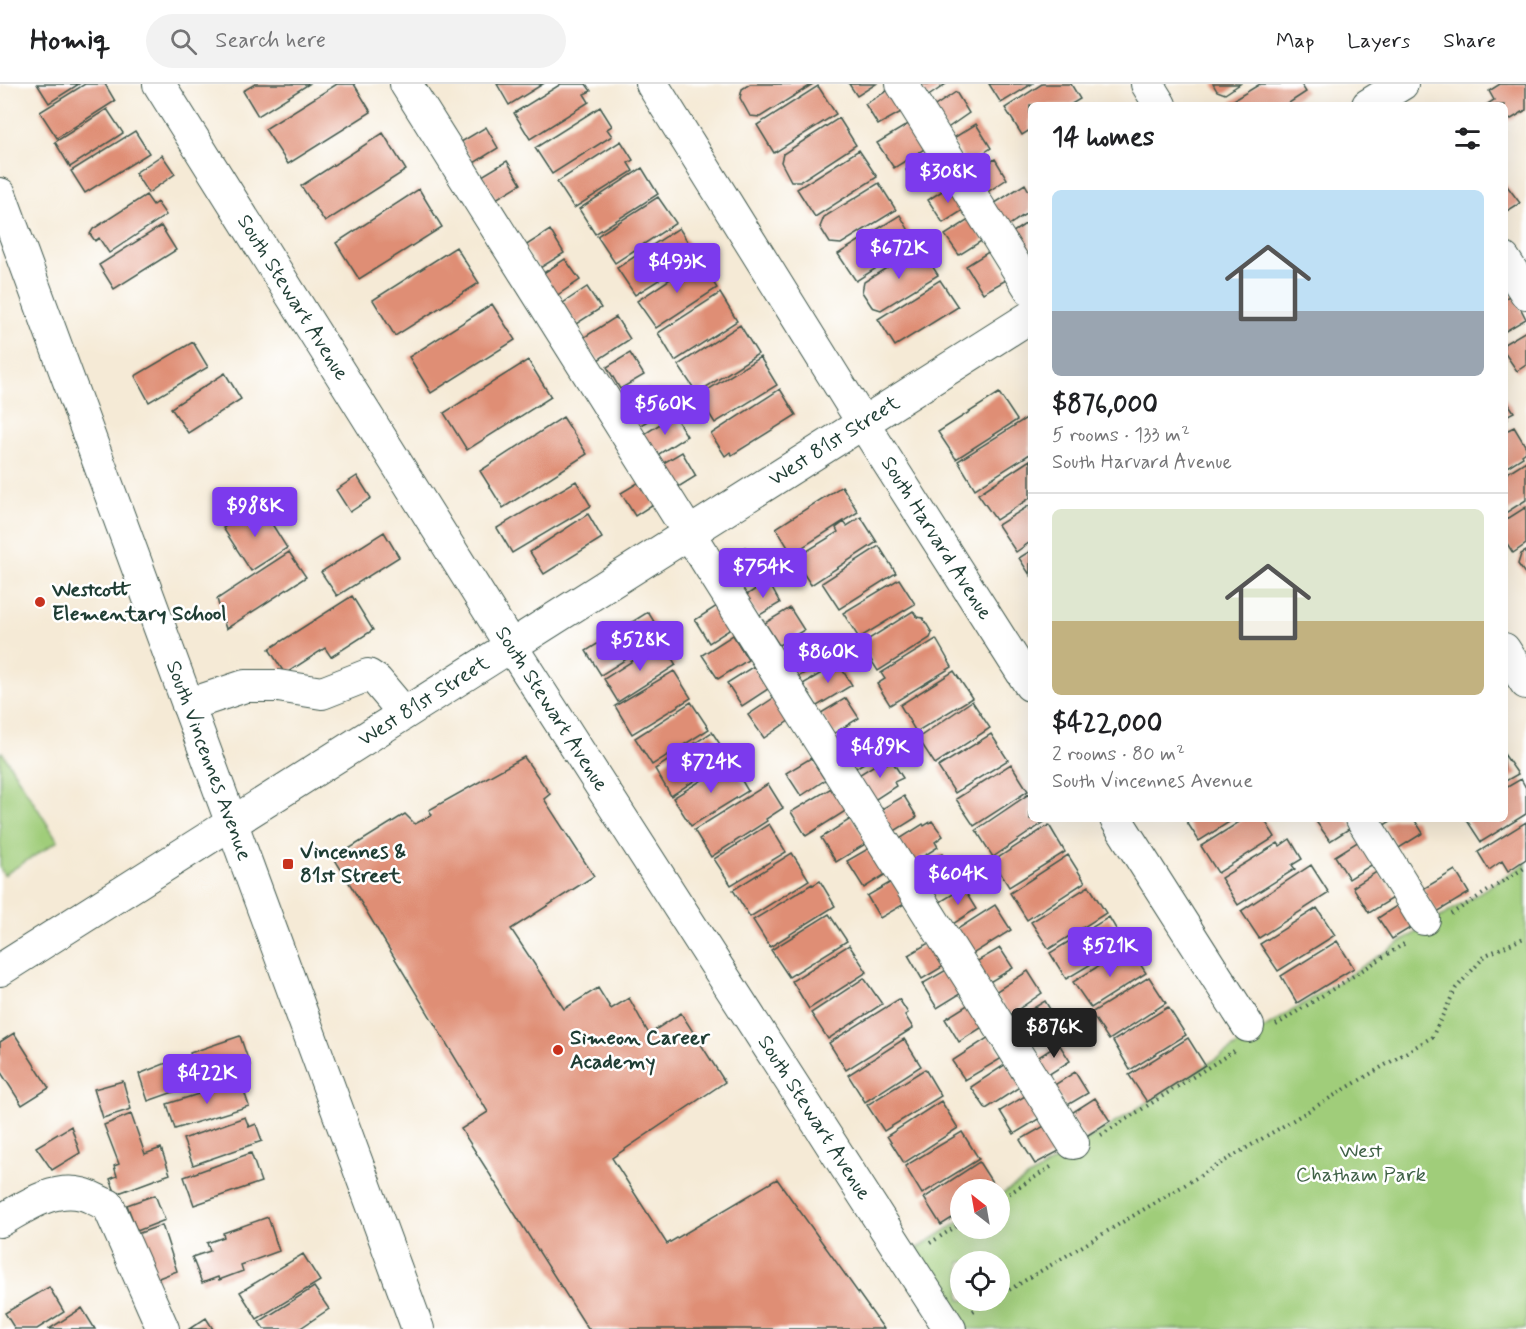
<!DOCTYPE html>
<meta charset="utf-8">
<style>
body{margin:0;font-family:Mynerve,sans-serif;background:#f2f2f2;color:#202124;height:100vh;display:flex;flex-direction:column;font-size:22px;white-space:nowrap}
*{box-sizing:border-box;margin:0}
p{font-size:20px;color:#757577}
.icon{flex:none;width:33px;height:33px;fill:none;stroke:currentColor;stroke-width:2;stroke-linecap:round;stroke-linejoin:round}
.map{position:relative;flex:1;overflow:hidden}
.details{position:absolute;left:1028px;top:18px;width:480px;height:720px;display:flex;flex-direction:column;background:#fff;border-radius:9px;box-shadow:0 6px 24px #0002}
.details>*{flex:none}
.needle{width:39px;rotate:329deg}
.fabs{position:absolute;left:950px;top:1095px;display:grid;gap:12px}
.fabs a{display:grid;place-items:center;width:60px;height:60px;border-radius:50%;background:#fff;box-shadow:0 6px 24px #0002;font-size:30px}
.price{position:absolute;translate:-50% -51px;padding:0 14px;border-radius:6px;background:#7c3aed;color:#fff;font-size:20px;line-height:39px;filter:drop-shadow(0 2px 3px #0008)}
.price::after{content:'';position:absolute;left:50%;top:36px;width:18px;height:14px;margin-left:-9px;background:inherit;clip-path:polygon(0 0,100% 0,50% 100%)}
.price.current{background:#222;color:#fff}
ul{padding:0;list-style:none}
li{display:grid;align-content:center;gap:12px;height:318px;padding:0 24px}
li+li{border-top:2px solid #e0e0e0}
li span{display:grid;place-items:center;height:186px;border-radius:9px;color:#555}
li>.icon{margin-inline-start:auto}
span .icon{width:108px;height:108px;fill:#fffc;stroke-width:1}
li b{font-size:26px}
h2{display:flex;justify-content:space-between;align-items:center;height:72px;padding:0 24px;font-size:26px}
header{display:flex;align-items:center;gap:36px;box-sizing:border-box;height:84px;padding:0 30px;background:#fff;border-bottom:2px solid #e0e0e0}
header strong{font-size:28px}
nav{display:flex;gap:33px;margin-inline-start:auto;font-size:21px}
.search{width:420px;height:54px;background:#f2f2f2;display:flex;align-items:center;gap:15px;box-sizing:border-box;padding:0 21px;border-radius:33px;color:#757577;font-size:22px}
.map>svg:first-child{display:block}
</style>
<header>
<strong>Homiq</strong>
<div class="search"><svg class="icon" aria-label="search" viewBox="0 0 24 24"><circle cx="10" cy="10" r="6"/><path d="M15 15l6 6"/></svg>Search here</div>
<nav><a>Map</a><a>Layers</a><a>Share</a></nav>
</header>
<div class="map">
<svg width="1526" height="1245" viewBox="0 0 1526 1245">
<rect width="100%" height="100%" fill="#fff"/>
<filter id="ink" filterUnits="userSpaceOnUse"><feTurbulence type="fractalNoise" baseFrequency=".0167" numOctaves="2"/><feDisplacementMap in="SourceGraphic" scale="12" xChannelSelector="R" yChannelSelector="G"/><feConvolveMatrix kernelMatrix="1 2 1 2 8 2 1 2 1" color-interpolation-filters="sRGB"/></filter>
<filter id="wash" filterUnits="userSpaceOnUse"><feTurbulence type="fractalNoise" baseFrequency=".008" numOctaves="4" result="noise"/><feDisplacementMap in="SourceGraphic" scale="24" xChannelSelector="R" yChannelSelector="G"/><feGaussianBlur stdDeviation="1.35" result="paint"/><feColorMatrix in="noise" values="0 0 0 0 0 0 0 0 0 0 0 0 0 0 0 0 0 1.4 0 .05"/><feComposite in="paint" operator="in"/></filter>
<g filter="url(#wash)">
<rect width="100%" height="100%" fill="#f5ead6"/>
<!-- green -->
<path fill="#a0cd7a" stroke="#608557" stroke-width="1.5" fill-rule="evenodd" d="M2,668L58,757L4,791L0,784V669Z
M1526,779V1245H966L916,1165L960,1137V1144H999V1112ZM960,1178H999V1216H960Z"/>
<g id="blocks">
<!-- building -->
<path fill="#df8e74" d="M37,0H79L49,19Z
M85,0H105L115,17L57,54L40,28Z
M255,0H309L258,32L243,7Z
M337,0H354L371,28L288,80L265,45Z
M497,0H543L509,21Z
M561,0H586L591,7L584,10L589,18L530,55L514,29Z
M750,0H813L760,33L750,32L740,14L742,5Z
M849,0H876L857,12Z
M919,0H946L927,13Z
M989,0H1032L1001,19Z
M1042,0H1071L1080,15L1070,21H1030V46L1022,51L1005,24Z
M1213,0H1240L1225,10L1217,7Z
M1260,0H1301L1306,8L1286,21H1231L1232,17Z
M1500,0H1526V26L1508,37L1504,32V21H1486L1494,16L1489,7Z
M818,2L836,30L774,69L757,41Z
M890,5L903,27L878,41L865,20Z
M956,8L969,29L946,45L932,24Z
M600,23L612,42L607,45L612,52L552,90L535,64Z
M107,25L123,49L70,83L55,58Z
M839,34L856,61L801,97H791L781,78L783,70Z
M910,39L926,64L894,84L877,59Z
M976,40L991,64L967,80L952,55Z
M486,43L498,64L474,79L461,58Z
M135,47L149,69L85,109L71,87Z
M383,49L406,86L325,138L301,102Z
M621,57L633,76L628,79L633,87L574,124L557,98Z
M859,66L877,93L815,133L797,105Z
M162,71L175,90L148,109L135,89Z
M930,71L943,92L919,107L906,86Z
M995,75L1007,95L986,109L973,88Z
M507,77L521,100L496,115L482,92Z
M642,84L658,110L595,150L579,125Z
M1504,98L1520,119L1504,129Z
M879,99L896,126L841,160L830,159L820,143L824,133Z
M953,100L968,123L943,139L928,116Z
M1025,100L1030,109V127L1006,143L992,121Z
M419,105L442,143L359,195L336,159Z
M146,111L153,121L157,118L166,131L109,169L99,154L95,157L90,150L93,145Z
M658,113L676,139L615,179L597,152Z
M900,131L916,159L856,197L838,170Z
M970,135L983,156L959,171L945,151Z
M1030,137V171L1025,174L1010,150Z
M161,142L176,166L114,205L99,181Z
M679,144L697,172L635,211L617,184Z
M550,146L564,169L540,184L525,162Z
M456,163L479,199L395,252L373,216Z
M920,163L938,191L881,226L872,223L862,208L864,198Z
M990,167L1008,195L983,209L966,182Z
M565,175L580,196L556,212L542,190Z
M699,176L717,204L656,244L637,217Z
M940,196L958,223L895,262L878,235Z
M587,203L601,224L576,240L563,219Z
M720,209L737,237L675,277L658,249Z
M1513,210L1526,235L1504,248V215Z
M492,220L515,256L431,309L409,273Z
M616,233L630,255L598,276L583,254Z
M740,241L758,270L697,309L678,281Z
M1526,247V281L1517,287L1504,268V260Z
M193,258L208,283L149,318L135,292Z
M630,269L644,291L620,305L607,283Z
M760,273L777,301L715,339L698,312Z
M528,276L551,313L467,366L444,329Z
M225,289L241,315L188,349L171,324Z
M648,304L663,328L639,342L624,318Z
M780,305L796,331L732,371L730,368L725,372L711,350Z
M999,309L1017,336L956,375L938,348Z
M1504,313L1514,328L1506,332L1508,335L1504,338Z
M674,331L687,352L656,372L643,351Z
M563,333L587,370L503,424L480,387Z
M1028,333L1030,336V370L975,405L958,377Z
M1514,343L1526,363V368L1522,371L1523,373L1504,385V348Z
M682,368L696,392L675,405L660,381Z
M1030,376V414L996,436L978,410Z
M1526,377V416L1504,430V391Z
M357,392L371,414L350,428L336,406Z
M576,397L591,422L512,469L497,444Z
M641,397L655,419L635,432L621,409Z
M842,402L858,428L792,470L776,444Z
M260,421L287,464L251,487L223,444Z
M1030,421V458L1016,468L998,441Z
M1526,423V460L1513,469L1504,455V437Z
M588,430L602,454L544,490L530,468Z
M861,433L877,458L811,501L794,475L838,448L836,444L844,438L847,442Z
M384,448L399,473L337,512L321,488Z
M879,462L896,489L839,525L822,499Z
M745,463L761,486L738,500L723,477Z
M1030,467V491L1019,474Z
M1526,467V491L1518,480L1521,470Z
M289,468L306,493L226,545L217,515Z
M899,495L915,520L859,554L843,529Z
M768,497L780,519L758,532L745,512Z
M352,512L373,546L331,573L325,564L285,590L269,565Z
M720,520L734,543L709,559L695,536Z
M790,524L804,546L779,561L765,539Z
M913,527L917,533L923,534L932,549L930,554L878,587L861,560Z
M648,528L663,552L601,591L586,567Z
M733,551L748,576L718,595L702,571Z
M809,552L824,577L798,593L783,569Z
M936,555L952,583L890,621L877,600L885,595L881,589Z
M662,558L676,581L618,618L604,595Z
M838,579L852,601L817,622L803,600Z
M754,582L768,605L742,622L727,599Z
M674,587L691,614L632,650L615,622Z
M954,587L972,614L916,648L900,621Z
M775,613L790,636L764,654L748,631Z
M846,614L859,634L833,650L821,629Z
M972,617L990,644L935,680L918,654Z
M691,618L709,645L652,681L635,654Z
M712,648L729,674L671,712L655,685Z
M991,650L1008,676L955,709L938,683Z
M864,651L877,671L854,685L841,665Z
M1504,670L1518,690L1504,698Z
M524,673L550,710L544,715L594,792L511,845L564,925L598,904L611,925L629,914L649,950L681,929L725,998L612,1074L667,1160L777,1095L884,1245H588L461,1045L488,1028L334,774L405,730L415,740L432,731L429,726Z
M811,674L825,696L801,712L786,689Z
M881,677L883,681L892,677L903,694L894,698L896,702L873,717L857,692Z
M731,678L748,707L691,742L673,714Z
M1011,680L1028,707L974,742L956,715Z
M1521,695L1526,704V730L1481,758L1466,735H1504V705Z
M768,700L783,724L766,735L767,737L711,773L694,746Z
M833,703L847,726L806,752L791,728Z
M1029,710L1030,713V735H1045L1046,737L993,773L976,746Z
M904,712L917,733L893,748L880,726Z
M852,734L867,759L836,778L821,754Z
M1185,735H1234L1199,757Z
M1244,735H1264L1275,753L1218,789L1201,762Z
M1317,735H1347L1352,743L1330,757L1315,736Z
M1394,735H1414L1423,749L1399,764L1384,741Z
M932,737L943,752L935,758L938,763L913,779L898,756L923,740L924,742Z
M1526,738V775L1508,787L1502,777L1489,786L1478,768Z
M769,740L786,768L731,801L714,775Z
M1049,741L1065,768L1009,803L993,777Z
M1290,755L1302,775L1292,781L1295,785L1238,821L1221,794L1278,759L1280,762Z
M1359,757L1373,780L1349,795L1335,772Z
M873,762L889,788L864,804L847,777Z
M792,769L809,796L750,833L733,806Z
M942,770L956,793L931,808L917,784Z
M1068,771L1085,798L1027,836L1010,809Z
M1311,781L1329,809L1259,854L1241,827Z
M1455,786L1469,809L1437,828L1423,805Z
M1378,787L1395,813L1369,829L1353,803Z
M820,797L835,822L770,863L753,836L812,800L813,801Z
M893,797L906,819L880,834L867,812Z
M1089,802L1106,829L1049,865L1031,838Z
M963,804L976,825L953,840L940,818Z
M1401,819L1415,841L1392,855L1378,834Z
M995,821L1011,846L971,871L956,846Z
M1317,824L1335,851L1278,887L1260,860Z
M829,830L847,857L789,893L771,866Z
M1109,833L1125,860L1066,895L1050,869Z
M932,857L947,880L922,895L908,871Z
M1337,857L1354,884L1297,919L1281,892Z
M849,861L867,888L809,925L792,897Z
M1129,863L1146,889L1091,924L1073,898Z
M1000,864L1013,884L988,899L976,878Z
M948,885L963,908L937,924L922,900Z
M1028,887L1042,909L1010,931L995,908Z
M1149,893L1166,919L1109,956L1091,929Z
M864,894L882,920L828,955L811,929Z
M899,915L908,929L905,931L913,944L846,986L829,959Z
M1045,917L1059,940L1027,960L1012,937Z
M969,920L984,942L959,958L945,935Z
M1168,923L1186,951L1130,986L1113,957Z
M14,949L49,1004L22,1021L0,987V958Z
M240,952L250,981L148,1017L139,990L169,978L176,981L192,976L190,969Z
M989,953L1002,974L965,996L952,977Z
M1188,954L1205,981L1147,1018L1129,991Z
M904,955L921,982L865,1018L848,991Z
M1059,960L1070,977L1048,991L1037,974Z
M1006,980L1021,1002L986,1025L971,1003Z
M925,985L941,1012L884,1047L867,1021Z
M1075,988L1088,1009L1066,1022L1053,1002Z
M123,997L131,1025L103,1034L94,1005Z
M233,999L236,1007L243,1004L249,1022L175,1045L167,1020Z
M1025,1012L1040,1034L1014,1050L1000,1027Z
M1095,1014L1110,1037L1085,1053L1070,1030Z
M941,1017L958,1044L904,1079L887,1052Z
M131,1030L145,1070L161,1064L170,1090L116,1110L110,1095L117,1092L114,1082L119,1080L104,1041Z
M245,1033L249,1043L256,1040L262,1057L193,1081L183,1055Z
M1046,1041L1061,1066L1035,1080L1020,1056Z
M71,1042L80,1069L52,1086L36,1063Z
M962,1048L979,1075L922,1110L905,1082Z
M251,1069L261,1098L194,1121L184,1093Z
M979,1078L997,1106H960V1129L941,1141L924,1114Z
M155,1111L165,1136L137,1147L127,1121Z
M268,1133L279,1167L241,1181L243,1187L219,1196L218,1193L202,1199L192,1173L210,1167L207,1159L224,1153L223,1149Z
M162,1141L177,1187L156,1195L137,1150Z
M303,1170L320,1197L257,1235L240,1208Z
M49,1203L64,1228L37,1245H15L5,1229Z
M314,1203L329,1225L299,1245H264L259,1238Z
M82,1224L95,1245H49Z
M206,1234L213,1245H189Z"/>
</g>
</g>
<g filter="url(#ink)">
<use href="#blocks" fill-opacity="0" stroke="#3f574c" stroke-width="1.5"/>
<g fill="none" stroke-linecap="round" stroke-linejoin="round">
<defs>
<g id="minor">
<path id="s1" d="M159,0L511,562L950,1245"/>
<path d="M406,0L1073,1059"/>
<path id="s2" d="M652,0L863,339L1030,601"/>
<path d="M902,0L1030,205"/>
<path d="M1147,0L1160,21"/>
<path d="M1368,21L1402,0"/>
<path id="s3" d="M0,110L418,1245"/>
<path d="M1504,175L1526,209"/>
<path d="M1504,565L1526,599"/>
<path d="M188,621L245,602H278L322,609L368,591L377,597L404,629"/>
<path d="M1116,735L1248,942"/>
<path d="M1362,735L1424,835"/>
<path id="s4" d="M0,886L1030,233"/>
<path d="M0,1137C25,1123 52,1103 82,1110C91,1112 99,1118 108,1121L163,1245"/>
</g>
</defs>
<!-- minor casing -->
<use href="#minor" stroke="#3f574c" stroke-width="34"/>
<!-- path -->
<path stroke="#3f574c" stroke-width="4" stroke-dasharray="1.5 4.5" stroke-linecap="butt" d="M1451,830L1526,783
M1276,941L1407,858
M1101,1051L1234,967
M999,1116L1054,1081
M930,1159L960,1140
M999,1212L1432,953L1456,904L1486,871L1526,853
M973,1227L991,1216"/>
<!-- minor -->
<use href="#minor" stroke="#fff" stroke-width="32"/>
</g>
</g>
<!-- markers -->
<g fill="#c8321e" stroke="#fff" stroke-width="2">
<circle cx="40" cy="518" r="6"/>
<rect x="282" y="774" width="12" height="12" rx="3"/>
<circle cx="558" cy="966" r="6"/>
</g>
<g text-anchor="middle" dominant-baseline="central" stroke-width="5" stroke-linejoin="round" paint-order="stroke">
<!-- street labels -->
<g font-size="21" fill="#1f3d34" stroke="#fff">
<text stroke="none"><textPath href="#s1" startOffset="252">South Stewart Avenue</textPath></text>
<text stroke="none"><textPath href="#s4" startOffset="988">West 81st Street</textPath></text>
<text stroke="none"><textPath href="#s2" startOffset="536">South Harvard Avenue</textPath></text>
<text stroke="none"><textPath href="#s4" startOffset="502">West 81st Street</textPath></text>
<text stroke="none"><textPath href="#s1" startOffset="738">South Stewart Avenue</textPath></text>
<text stroke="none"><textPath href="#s3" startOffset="604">South Vincennes Avenue</textPath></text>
<text stroke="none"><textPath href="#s1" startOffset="1224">South Stewart Avenue</textPath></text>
</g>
<!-- poi labels -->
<g font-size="21" font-weight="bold" fill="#1f3d34" stroke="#fff" text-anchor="start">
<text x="52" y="506">Westcott<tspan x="52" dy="24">Elementary School</tspan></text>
<text x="300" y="768">Vincennes &amp;<tspan x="300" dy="24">81st Street</tspan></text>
<text x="570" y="954">Simeon Career<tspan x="570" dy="24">Academy</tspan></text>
</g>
<!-- park labels -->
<g font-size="21" fill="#3f6146" stroke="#fff">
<text x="1361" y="1067">West<tspan x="1361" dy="24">Chatham Park</tspan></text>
</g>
</g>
</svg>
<div class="fabs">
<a><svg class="needle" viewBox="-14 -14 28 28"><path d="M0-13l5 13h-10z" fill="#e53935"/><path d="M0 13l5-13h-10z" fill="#757577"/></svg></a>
<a><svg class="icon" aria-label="locate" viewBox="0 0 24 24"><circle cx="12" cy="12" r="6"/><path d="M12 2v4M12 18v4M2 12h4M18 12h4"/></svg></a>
</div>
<b class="price" style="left:948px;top:120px">$308K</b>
<b class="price" style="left:899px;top:196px">$672K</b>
<b class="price" style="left:677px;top:210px">$493K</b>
<b class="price" style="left:665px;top:352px">$560K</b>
<b class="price" style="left:255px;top:454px">$988K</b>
<b class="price" style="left:763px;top:515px">$754K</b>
<b class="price" style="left:640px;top:588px">$528K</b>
<b class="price" style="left:828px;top:600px">$860K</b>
<b class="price" style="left:880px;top:695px">$489K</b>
<b class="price" style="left:711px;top:710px">$724K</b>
<b class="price" style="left:958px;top:822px">$604K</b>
<b class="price" style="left:1110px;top:894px">$521K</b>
<b class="price current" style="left:1054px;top:975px">$876K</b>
<b class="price" style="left:207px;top:1021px">$422K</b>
<section class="details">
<h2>14 homes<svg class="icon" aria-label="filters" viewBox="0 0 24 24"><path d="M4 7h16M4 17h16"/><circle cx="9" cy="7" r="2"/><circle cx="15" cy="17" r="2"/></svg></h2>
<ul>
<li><span style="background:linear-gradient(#bfe0f5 65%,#9aa5b1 0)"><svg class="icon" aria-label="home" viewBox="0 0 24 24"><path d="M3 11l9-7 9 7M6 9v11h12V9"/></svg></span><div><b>$876,000</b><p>5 rooms · 133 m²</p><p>South Harvard Avenue</p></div></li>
<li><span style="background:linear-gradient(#dfe7d0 60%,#c2b280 0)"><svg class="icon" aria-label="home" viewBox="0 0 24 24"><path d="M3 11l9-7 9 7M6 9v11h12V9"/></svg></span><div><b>$422,000</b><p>2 rooms · 80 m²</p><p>South Vincennes Avenue</p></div></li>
</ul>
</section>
</div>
